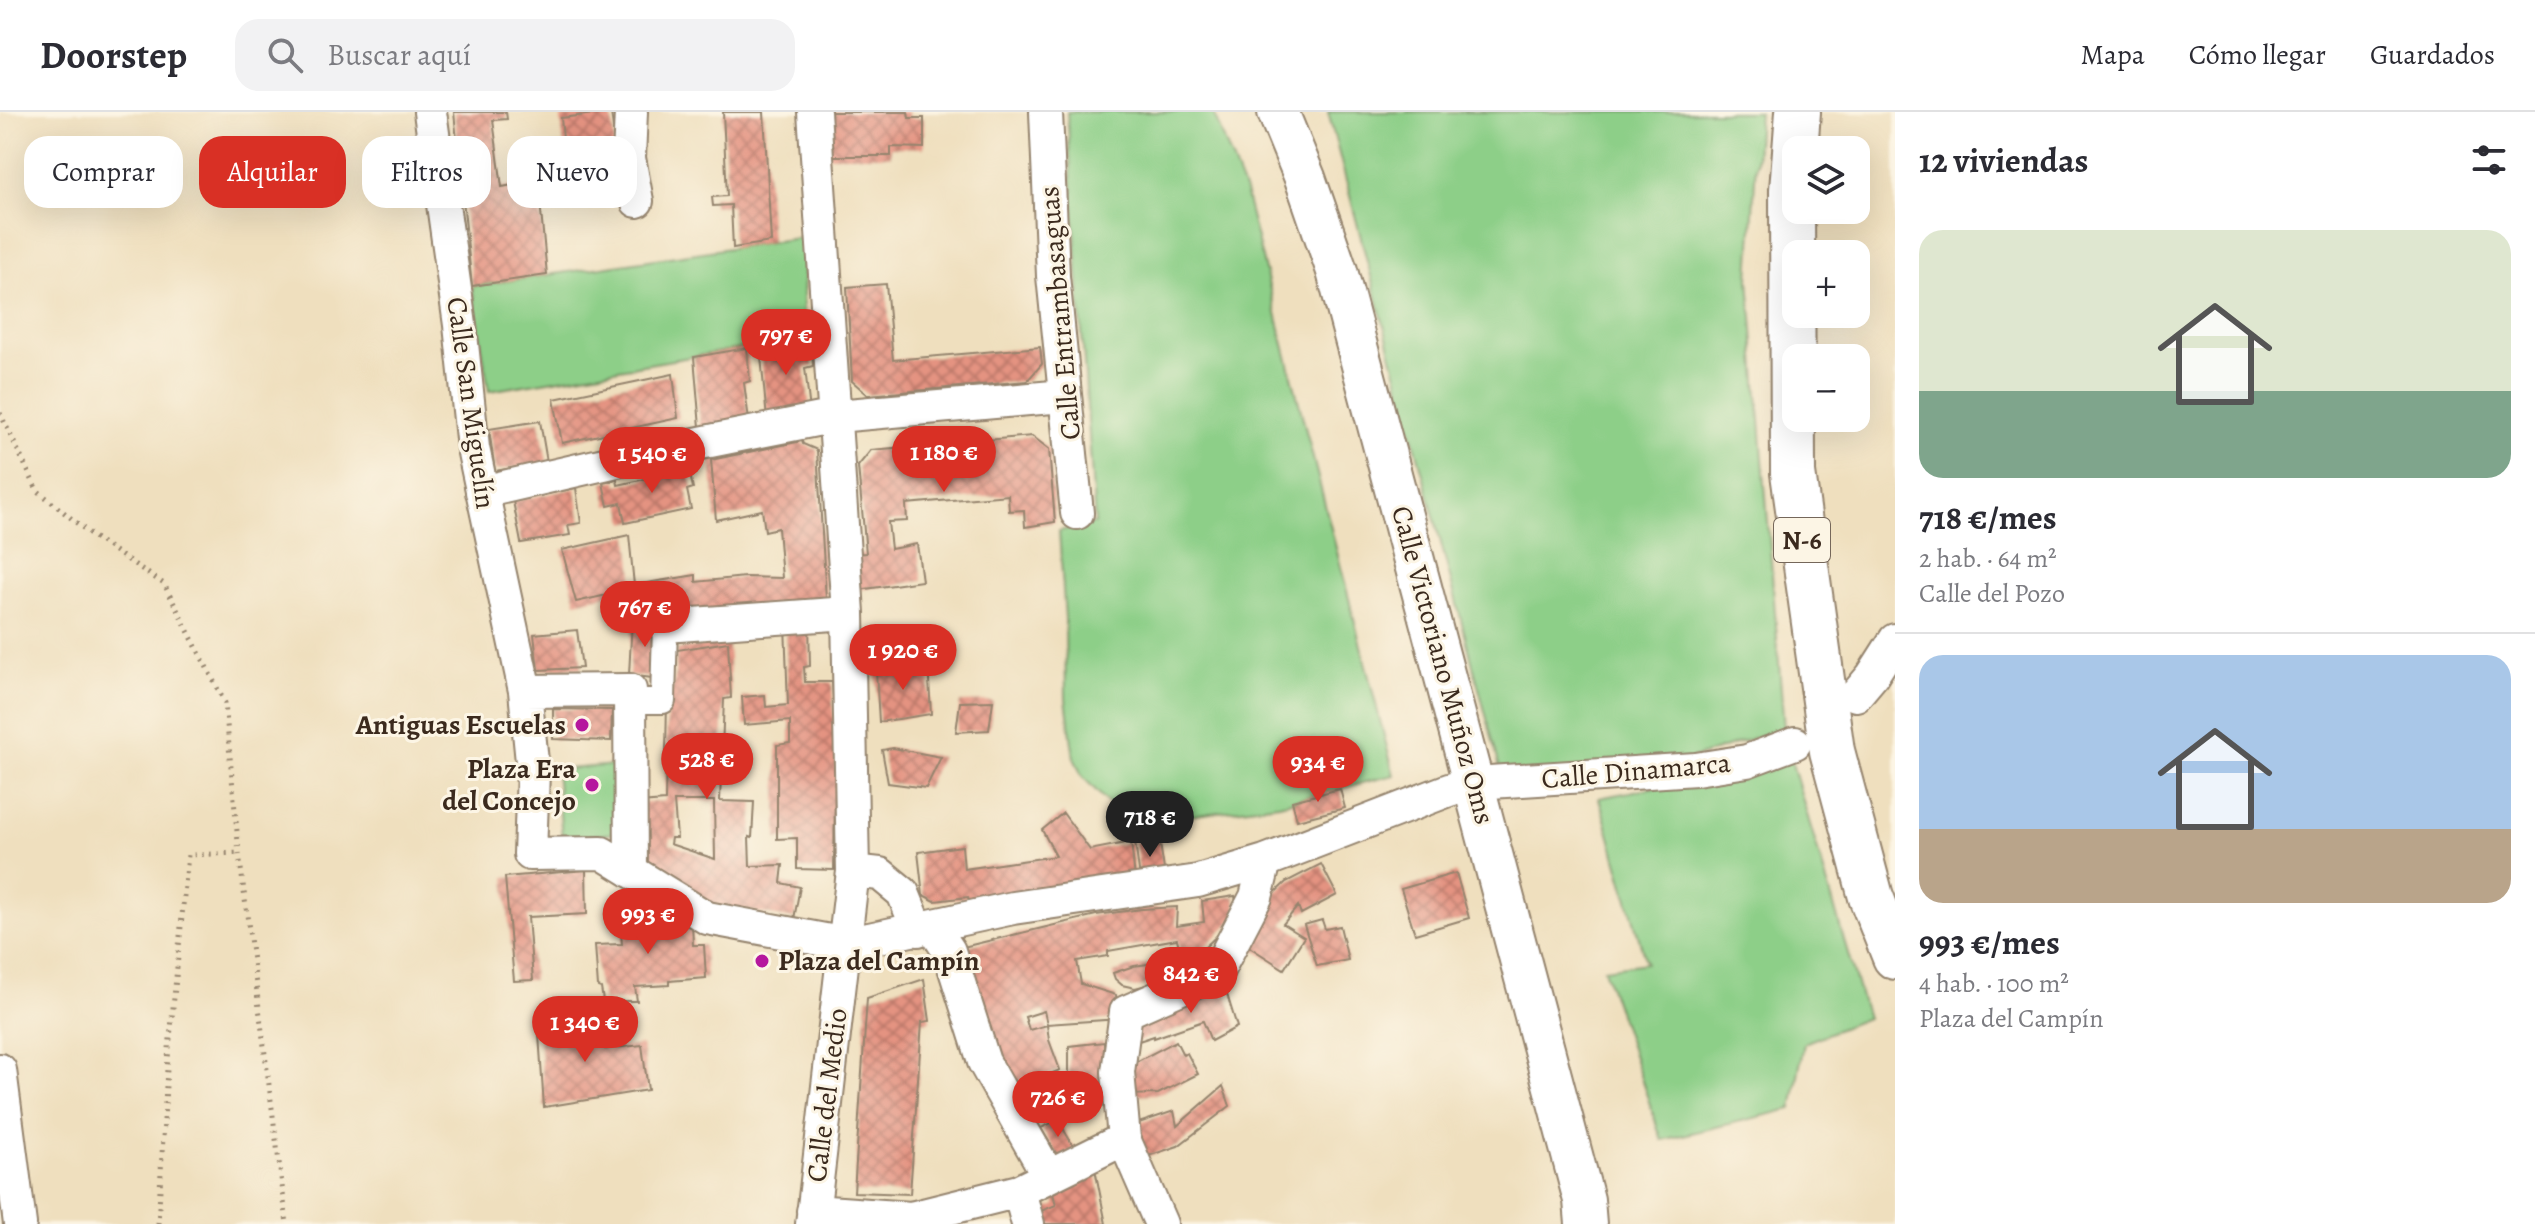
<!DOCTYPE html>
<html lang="es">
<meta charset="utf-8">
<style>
body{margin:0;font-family:Alegreya,serif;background:#f2f2f3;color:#2b2b33;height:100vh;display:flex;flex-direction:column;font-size:30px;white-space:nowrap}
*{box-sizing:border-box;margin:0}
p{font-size:26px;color:#7c7c81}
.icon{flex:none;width:44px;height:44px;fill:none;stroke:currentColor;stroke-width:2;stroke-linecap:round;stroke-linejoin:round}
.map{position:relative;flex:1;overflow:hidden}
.panel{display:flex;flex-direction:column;background:#fff;width:640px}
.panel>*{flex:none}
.hud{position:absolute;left:24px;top:24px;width:760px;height:72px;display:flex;gap:16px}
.controls{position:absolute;left:1782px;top:24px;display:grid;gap:16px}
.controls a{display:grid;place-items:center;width:88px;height:88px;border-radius:16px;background:#fff;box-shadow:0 8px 32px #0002;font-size:40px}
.price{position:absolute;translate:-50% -68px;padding:0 18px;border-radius:28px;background:#d93025;color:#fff;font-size:26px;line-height:52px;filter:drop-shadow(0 2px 4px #0008)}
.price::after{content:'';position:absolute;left:50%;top:48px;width:24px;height:18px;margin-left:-12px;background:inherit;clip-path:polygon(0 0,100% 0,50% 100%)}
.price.current{background:#222;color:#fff}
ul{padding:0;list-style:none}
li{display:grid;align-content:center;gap:16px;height:424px;padding:0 24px}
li+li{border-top:2px solid #e1e1e2}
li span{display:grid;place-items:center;height:248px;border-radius:24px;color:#555}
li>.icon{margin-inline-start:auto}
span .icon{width:144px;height:144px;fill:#fffc;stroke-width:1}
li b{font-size:34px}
h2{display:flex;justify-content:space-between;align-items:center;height:96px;padding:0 24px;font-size:34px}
.pill{padding:0 28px;border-radius:24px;background:#fff;box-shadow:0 8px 32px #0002;font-size:28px;line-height:72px}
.pill.current{background:#d93025;color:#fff}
header{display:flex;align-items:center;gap:48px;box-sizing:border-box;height:112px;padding:0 40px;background:#fff;border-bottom:2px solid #e1e1e2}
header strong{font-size:38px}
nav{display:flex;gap:44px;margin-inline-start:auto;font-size:28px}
.search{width:560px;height:72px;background:#f2f2f3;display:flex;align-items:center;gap:20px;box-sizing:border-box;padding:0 28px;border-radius:24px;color:#7c7c81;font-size:30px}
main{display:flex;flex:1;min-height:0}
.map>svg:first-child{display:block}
</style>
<header>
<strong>Doorstep</strong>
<div class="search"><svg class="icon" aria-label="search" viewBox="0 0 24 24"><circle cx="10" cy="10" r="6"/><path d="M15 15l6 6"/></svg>Buscar aquí</div>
<nav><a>Mapa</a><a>Cómo llegar</a><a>Guardados</a></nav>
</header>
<main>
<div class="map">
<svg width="1895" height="1112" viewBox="0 0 1895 1112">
<defs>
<pattern id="building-cross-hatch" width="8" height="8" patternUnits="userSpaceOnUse" patternTransform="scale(2)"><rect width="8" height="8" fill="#e49381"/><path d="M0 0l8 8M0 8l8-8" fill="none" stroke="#ba7869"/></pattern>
</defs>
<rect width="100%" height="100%" fill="#fcf5e5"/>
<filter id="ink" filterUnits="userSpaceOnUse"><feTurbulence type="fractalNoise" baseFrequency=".0125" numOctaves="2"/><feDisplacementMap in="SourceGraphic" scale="16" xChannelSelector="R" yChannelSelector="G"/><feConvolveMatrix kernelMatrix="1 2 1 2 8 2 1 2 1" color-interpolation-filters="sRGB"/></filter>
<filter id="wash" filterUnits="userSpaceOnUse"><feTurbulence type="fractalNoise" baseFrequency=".006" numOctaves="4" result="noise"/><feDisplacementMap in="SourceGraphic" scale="32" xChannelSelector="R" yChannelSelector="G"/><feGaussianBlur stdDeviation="1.8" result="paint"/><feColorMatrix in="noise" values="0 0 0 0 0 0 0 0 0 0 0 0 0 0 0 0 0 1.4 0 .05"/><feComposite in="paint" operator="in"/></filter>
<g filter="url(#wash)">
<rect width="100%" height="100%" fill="#efdfbe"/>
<!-- green -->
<path fill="#8dcf88" stroke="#647c53" stroke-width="2" d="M1067,0H1213L1245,80L1394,663L1279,692L1128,712L1082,664L1074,646L1066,587L1065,506L1059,419L1095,411Z
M1328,0H1759L1749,167L1784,616L1666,655L1502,664Z
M805,125L802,226L489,279L472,174Z
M1791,648L1867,906L1804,931L1792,997L1662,1028L1604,857L1646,851L1599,686Z
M615,653L619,721L562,725L556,658Z"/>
<g id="blocks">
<!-- building -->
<path fill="url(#building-cross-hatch)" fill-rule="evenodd" d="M454,0H506L507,7L493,8L502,75L538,68L547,163L472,174Z
M611,0L616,42L565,47L561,6Z
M723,0H764L771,130L733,136L731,93L713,94L712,85L727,84Z
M830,0H908L909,6H924V36L891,35V44H829Z
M886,172L893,248L1040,235L1042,252L1027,269L868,283L852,269L847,175Z
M802,226V233L811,231L813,254L805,256L810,299L767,307L760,234Z
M747,236L750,269L744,271L749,308L700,315L694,245Z
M673,262L678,306L562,331L554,287Z
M540,309L547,350L495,359L489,317Z
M1032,324L1049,337L1055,410L1025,415L1024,398L1009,399L1008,383L906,392L907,409L888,410L891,437L917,432L922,469L858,478L855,442L866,441L858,354L871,338Z
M802,329L803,332L817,338L826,487L664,505L660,493H633V477L576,490L562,438L629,423L634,473L696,463V470L745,465L782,466L778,416L765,419L762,398L716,408L711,348Z
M688,353L693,376L687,378L691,397L625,411L621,391L608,394L603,371L617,368L618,373L668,362L667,358Z
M576,376L581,411L568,413L570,423L521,431L513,389Z
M632,507L660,510V567L629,563Z
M809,510L810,554L804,555L805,570H832L838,674H835L834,758L797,757V726L777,727V633L790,631V609L744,613L742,585L765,583L766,595L788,593L785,512Z
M577,518L582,556L538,558L534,522Z
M728,530L731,586L724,587L720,689L754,690L752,726L749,725L750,754L783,753L781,771L800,775L794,807L707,792L648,761L640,691L665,689L667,590L674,571L677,538ZM674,689H714L715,747L670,732L671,726H677Z
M928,551L931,602L879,610L876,558Z
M993,589L989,618L956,620L960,590Z
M553,597L612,598L611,629L553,627Z
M893,636L941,645L926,676L888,671L882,638Z
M1340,677L1345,696L1297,708L1292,689Z
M1063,701L1090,738L1131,730L1135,767L969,789L968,785L935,789L923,783L918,740L962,734L964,757L1056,744L1042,718Z
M1159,725L1165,764L1140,767L1135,730Z
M1321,752L1337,783L1301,802L1298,794L1283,812L1304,825L1284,857L1240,829L1264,791L1286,770Z
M586,758L587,802L528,805L533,868L514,869L505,765Z
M1456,761L1469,806L1415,822L1401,777Z
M1235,784L1238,803L1202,838L1196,860L1135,876L1122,873L1115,867L1113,861L1134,854L1182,847L1177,827L1108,839V844L1077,849L1081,872L1116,883L1119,907L1047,912L1044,899L1025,905L1029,918L1047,913L1049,928L1060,958L1011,978L994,948L963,835L1096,803L1142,797L1177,795L1176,814L1204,810L1202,789Z
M622,796L626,799H654L659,796L662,799L658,803L659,810L692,809L693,833H704L706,866L669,869V873L635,875L637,889H603L601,876L598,875L595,833L622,832L619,800Z
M1322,808L1325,817L1340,814L1348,848L1317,854L1304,813Z
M924,867L930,909L922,910L910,1082L854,1080L867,886Z
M1223,869L1237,915L1211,929L1203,909L1154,926V924L1133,931L1144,901Z
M588,901L589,927L603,925L605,937L642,933L648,978L544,995L538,908Z
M1176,929L1183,943L1187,941L1198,962L1158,982L1129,983L1128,954Z
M1104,930L1105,975L1069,980V934Z
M1223,974L1230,994L1178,1034L1139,1047L1130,1014L1174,999L1177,1014Z
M1058,1008L1075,1037L1059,1046L1041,1016Z
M1095,1057L1106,1112H1034L1031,1103L1056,1093L1052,1078Z"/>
</g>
</g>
<g filter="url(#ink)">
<use href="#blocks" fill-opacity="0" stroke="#95846e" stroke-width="2"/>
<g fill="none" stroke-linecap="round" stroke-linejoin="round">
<defs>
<path id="pedestrian" d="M630,589H663L665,514"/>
<path id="minor" d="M430,0L460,213L473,336L525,579
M631,0L629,46L637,89
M1046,0L1053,164L1077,401
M482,380L665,338L836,304L1064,284
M665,514L848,501
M1856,583L1872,564L1895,528
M631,759L630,578L525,579L533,660L530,742L602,741L707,806L846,832L1013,796L1198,769L1265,749L1449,678L1474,671L1696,657L1747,649L1795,631
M853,759L880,762L903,781L918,818
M933,815L949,839L984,950L1048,1063
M0,958L20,1112
M1019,1079L1028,1112
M813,1099L911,1106L1019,1079L1124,1027
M812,1112L853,759L848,501L814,0
M1161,1112L1124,1027L1118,960L1126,900L1217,860L1256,785L1265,749"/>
<path id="tertiary" d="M1278,0L1305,66L1337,159L1584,1088L1586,1112"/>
<path id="trunk" d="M1798,0L1792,78L1793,361L1832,639L1871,785L1895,845"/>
</defs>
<!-- pedestrian casing -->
<use href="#pedestrian" stroke="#95846e" stroke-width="28"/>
<!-- minor casing -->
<use href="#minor" stroke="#95846e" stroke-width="36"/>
<!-- tertiary casing -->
<use href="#tertiary" stroke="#95846e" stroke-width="44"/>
<!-- trunk casing -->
<use href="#trunk" stroke="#95846e" stroke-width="48"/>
<!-- path -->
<path stroke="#95846e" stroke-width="5" stroke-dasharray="2 6" stroke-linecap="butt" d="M0,301L37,378L95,426L164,472L225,591L239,741L287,1112
M158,1112L167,957L188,743L239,741"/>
<!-- pedestrian -->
<use href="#pedestrian" stroke="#fff" stroke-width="24"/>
<!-- minor -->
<use href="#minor" stroke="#fff" stroke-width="32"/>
<!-- tertiary -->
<use href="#tertiary" stroke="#fff" stroke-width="40"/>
<!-- trunk -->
<use href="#trunk" stroke="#fff" stroke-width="44"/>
</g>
</g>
<!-- markers -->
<g fill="#b5179e" stroke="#fcf5e5" stroke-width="3">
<circle cx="582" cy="613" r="8"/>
<circle cx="592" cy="673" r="8"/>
<circle cx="762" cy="849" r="8"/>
</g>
<g text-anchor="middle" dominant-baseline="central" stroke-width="6" stroke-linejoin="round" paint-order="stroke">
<!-- shield labels -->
<rect fill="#fcf5e5" stroke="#75675a" stroke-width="2" x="1774" y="406" width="56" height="44" rx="6"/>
<g font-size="26" font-weight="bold" fill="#3b2a1e">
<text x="1802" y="428">N-6</text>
</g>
<!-- street labels -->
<g font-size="28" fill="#3b2a1e" stroke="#fcf5e5">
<text transform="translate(1060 201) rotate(-95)">Calle Entrambasaguas</text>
<text transform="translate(471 291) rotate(82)">Calle San Miguelín</text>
<text transform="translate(1443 553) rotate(75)">Calle Victoriano Muñoz Oms</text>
<text transform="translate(1636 659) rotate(-5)">Calle Dinamarca</text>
<text transform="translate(827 983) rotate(-83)">Calle del Medio</text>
</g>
<!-- poi labels -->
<g font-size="28" font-weight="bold" fill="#3b2a1e" stroke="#fcf5e5" text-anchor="end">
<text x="566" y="613">Antiguas Escuelas</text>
<text x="576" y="657">Plaza Era<tspan x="576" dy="32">del Concejo</tspan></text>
<text x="778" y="849" text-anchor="start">Plaza del Campín</text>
</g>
</g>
</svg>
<div class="controls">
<a><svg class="icon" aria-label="layers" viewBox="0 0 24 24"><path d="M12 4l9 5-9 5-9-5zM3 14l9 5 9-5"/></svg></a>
<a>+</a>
<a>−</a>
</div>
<b class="price" style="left:786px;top:265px">797 €</b>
<b class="price" style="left:944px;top:382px">1 180 €</b>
<b class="price" style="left:652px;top:383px">1 540 €</b>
<b class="price" style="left:645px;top:537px">767 €</b>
<b class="price" style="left:903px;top:580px">1 920 €</b>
<b class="price" style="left:707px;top:689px">528 €</b>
<b class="price" style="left:1318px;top:692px">934 €</b>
<b class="price current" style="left:1150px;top:747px">718 €</b>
<b class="price" style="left:648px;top:844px">993 €</b>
<b class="price" style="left:1191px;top:903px">842 €</b>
<b class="price" style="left:585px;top:952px">1 340 €</b>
<b class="price" style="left:1058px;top:1027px">726 €</b>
<div class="hud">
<a class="pill">Comprar</a>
<a class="pill current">Alquilar</a>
<a class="pill">Filtros</a>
<a class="pill">Nuevo</a>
</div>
</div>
<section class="panel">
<h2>12 viviendas<svg class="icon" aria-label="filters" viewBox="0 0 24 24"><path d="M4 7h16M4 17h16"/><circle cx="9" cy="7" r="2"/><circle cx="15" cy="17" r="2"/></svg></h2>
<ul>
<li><span style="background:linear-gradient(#dfe7d0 65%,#7fa58c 0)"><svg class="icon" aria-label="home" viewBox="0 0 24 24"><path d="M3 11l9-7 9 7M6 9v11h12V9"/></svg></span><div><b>718 €/mes</b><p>2 hab. · 64 m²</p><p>Calle del Pozo</p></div></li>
<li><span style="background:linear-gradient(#a9c7e8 70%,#b9a48a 0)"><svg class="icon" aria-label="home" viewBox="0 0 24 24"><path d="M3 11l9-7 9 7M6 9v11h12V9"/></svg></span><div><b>993 €/mes</b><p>4 hab. · 100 m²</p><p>Plaza del Campín</p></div></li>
</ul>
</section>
</main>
